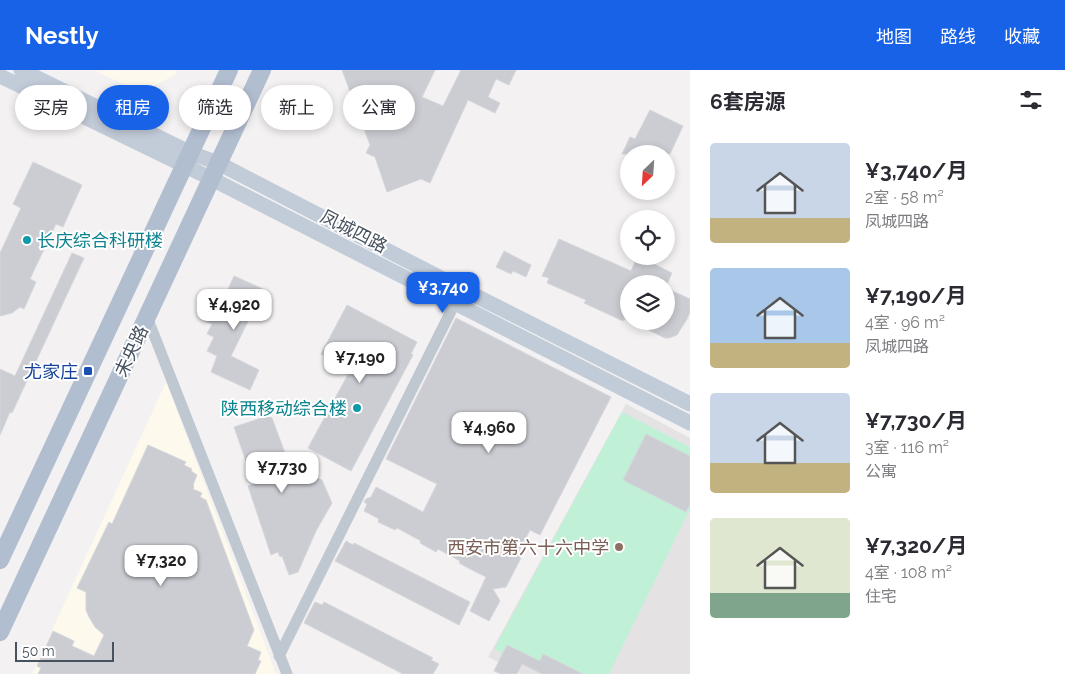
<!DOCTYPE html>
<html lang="zh">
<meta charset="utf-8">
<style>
body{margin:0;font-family:Raleway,"Noto Sans SC",sans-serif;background:#f7f7f7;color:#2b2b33;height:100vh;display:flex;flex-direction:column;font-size:19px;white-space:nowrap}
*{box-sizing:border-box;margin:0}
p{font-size:16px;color:#7c7c81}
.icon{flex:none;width:28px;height:28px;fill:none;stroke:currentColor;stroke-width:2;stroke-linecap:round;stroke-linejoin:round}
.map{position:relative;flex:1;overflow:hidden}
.drawer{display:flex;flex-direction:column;background:#fff;width:375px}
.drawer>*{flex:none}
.hud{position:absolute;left:15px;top:15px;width:475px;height:45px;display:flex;gap:10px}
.needle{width:32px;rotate:205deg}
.fabs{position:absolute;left:620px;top:75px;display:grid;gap:10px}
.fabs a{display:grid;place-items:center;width:55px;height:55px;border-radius:50%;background:#fff;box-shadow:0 2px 8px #0003;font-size:25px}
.scale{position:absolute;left:15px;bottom:12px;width:99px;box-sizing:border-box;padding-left:5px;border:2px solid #48525f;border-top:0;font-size:14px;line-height:18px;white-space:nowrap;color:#48525f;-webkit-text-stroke:4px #fff;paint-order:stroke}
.price{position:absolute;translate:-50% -42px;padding:0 11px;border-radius:10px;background:#fff;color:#222;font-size:16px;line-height:32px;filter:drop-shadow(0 1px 2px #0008)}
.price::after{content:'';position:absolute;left:50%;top:30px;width:15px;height:11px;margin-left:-8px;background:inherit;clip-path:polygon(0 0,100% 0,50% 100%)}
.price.on{background:#1762e7;color:#fff}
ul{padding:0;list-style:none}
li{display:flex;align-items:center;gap:15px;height:125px;padding:0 20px}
li span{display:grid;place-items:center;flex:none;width:140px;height:100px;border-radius:5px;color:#555}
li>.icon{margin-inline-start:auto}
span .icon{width:60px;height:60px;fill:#fffc;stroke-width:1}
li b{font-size:21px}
h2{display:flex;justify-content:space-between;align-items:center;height:60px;padding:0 20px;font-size:21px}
.tag{padding:0 18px;border-radius:22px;background:#fff;box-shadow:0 2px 8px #0003;font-size:18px;line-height:45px}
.tag.on{background:#1762e7;color:#fff}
header{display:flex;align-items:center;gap:30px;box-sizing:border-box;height:70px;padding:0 25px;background:#1762e7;color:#fff}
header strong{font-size:24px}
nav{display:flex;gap:28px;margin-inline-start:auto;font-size:18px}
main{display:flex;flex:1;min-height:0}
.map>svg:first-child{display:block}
</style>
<header>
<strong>Nestly</strong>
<nav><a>地图</a><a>路线</a><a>收藏</a></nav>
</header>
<main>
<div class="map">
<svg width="690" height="604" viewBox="0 0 690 604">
<rect width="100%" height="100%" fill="#f3f1f1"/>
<!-- commercial -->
<path fill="#fdf9ec" d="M93,0H177L175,5L141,22Z
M166,312L276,604H32Z"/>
<!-- education -->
<path fill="#e4e2e3" d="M626,334L690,368V604H522L488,587Z"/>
<!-- green -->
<path fill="#c0f0d6" d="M622,342L690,377V439L609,604H543L494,579Z"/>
<!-- building -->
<path fill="#cbcdd3" stroke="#d5d7dc" d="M342,0H435L422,27L443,36L461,0H516L509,15L496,9L488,27L500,33L495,43L468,30L430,113L421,109L387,122L375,87L366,83L370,75Z
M650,40L683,56L670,84H622L630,67L635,69Z
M33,92L82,115L63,157L56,154L30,209L36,212L24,239L20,237L12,243L0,246V183L21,138L13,134Z
M559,169L631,201L638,186L672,203L667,214H629V251L624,249L623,251L584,233L586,230L547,213L549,208L542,206Z
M504,181L531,195L526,207L513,201L511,204L496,197Z
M72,183L84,188L12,343L10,342L0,365V299L15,306Z
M234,206L263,219L262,221L268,224L262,238L256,235L231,286L259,300L250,320L211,302L217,286L207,281L214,267L207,264L212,254L205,251L213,234L220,237Z
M666,218L690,229V242L687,249L677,265L669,268H665L630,251H666Z
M347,235L417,272L411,284L413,285L351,401L308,378L351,299L321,284Z
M456,248L611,327L540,465L530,460L518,483L521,488L506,517L493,519L500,531L489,551L470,541L486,507L468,498L459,493L460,491L438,479L436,482L420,473L421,471L397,458L395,460L378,452L379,449L364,441L367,434L364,432L366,429L371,427L376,417L423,442L437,414L386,389Z
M267,346L272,348L289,394L322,410L332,433L316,461L298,502L289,505L282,486L280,487L278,482L271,485L248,416L254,414L234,357Z
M646,364L690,386V434L686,442L623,410Z
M148,375L186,392L184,395L192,399L191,401L197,405L193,415L194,416L193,419L202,423L200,427L206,430L254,560L247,576L261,582L258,590L261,591L255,604H38L41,598L37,596L53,561L74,571L72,576L94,586L104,565L95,557L89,547L86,540V522L77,518L109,452L112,454Z
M346,471L353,475L354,473L470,532L459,555L335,491Z
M315,532L322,535L324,532L433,588L431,590L439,594L433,604H403L304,553Z
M507,575L540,591L543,584L583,604H542L522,594L517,604H501L494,601Z"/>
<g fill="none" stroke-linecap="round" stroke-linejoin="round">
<!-- street -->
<path stroke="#bfc7d0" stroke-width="11" d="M147,247L287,604
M279,586L458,227"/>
<!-- secondary -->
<path stroke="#c2cbd8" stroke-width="15" d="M21,0L191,83L218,93L462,219L690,334
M0,6L210,108L690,353"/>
<!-- primary -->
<path stroke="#b1bed0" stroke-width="18" d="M0,490L229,0
M0,562L262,0"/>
</g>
<!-- markers -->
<g fill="#0f9aa8" stroke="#fff" stroke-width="2">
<circle cx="27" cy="170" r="5"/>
<circle cx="357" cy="338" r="5"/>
</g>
<rect fill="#1a4fb4" stroke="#fff" stroke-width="2" x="83" y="296" width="10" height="10" rx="2.5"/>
<circle fill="#8d6e63" stroke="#fff" stroke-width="2" cx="619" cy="477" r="5"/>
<g text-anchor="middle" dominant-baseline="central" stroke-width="4" stroke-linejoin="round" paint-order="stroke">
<!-- street labels -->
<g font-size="18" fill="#48525f" stroke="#fff">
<text transform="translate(354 161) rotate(27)">凤城四路</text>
<text transform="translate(131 281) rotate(-65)">未央路</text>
</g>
<!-- culture labels -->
<g font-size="18" fill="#0d838f" stroke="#fff" text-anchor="start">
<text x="37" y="170">长庆综合科研楼</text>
<text x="347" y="338" text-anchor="end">陕西移动综合楼</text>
</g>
<!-- transit labels -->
<g font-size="18" fill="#164399" stroke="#fff" text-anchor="end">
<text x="78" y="301">尤家庄</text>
</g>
<!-- education labels -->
<g font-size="18" fill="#785e54" stroke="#fff" text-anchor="end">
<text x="609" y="477">西安市第六十六中学</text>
</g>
</g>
</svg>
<div class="fabs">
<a><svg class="needle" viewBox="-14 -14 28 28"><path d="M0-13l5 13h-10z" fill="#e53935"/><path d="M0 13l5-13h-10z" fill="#7c7c81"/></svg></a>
<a><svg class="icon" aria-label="locate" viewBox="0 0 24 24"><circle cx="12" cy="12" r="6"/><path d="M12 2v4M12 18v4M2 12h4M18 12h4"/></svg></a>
<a><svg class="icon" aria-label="layers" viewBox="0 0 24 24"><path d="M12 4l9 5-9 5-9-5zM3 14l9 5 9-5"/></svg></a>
</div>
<div class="scale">50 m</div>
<b class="price on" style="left:443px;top:244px">¥3,740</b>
<b class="price" style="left:234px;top:261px">¥4,920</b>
<b class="price" style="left:360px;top:314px">¥7,190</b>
<b class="price" style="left:489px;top:384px">¥4,960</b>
<b class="price" style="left:282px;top:424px">¥7,730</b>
<b class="price" style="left:161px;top:517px">¥7,320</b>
<div class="hud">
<a class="tag">买房</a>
<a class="tag on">租房</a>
<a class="tag">筛选</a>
<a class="tag">新上</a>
<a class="tag">公寓</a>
</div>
</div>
<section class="drawer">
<h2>6套房源<svg class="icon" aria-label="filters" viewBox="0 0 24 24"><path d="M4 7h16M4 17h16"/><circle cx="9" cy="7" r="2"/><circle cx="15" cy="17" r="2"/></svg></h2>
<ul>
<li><span style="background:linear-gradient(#c9d6e8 75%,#c2b280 0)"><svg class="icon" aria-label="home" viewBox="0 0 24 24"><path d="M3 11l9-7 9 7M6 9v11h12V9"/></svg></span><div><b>¥3,740/月</b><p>2室 · 58 m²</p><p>凤城四路</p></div></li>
<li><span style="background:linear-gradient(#a9c7e8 75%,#c2b280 0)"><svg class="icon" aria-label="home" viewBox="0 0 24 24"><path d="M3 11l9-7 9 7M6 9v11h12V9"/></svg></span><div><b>¥7,190/月</b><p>4室 · 96 m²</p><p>凤城四路</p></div></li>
<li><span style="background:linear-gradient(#c9d6e8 70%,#c2b280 0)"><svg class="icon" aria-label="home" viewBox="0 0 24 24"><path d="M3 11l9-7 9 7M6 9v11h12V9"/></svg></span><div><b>¥7,730/月</b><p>3室 · 116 m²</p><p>公寓</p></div></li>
<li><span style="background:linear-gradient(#dfe7d0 75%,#7fa58c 0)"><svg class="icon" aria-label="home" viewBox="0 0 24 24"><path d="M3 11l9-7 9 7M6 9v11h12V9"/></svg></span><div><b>¥7,320/月</b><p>4室 · 108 m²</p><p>住宅</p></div></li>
</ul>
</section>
</main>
